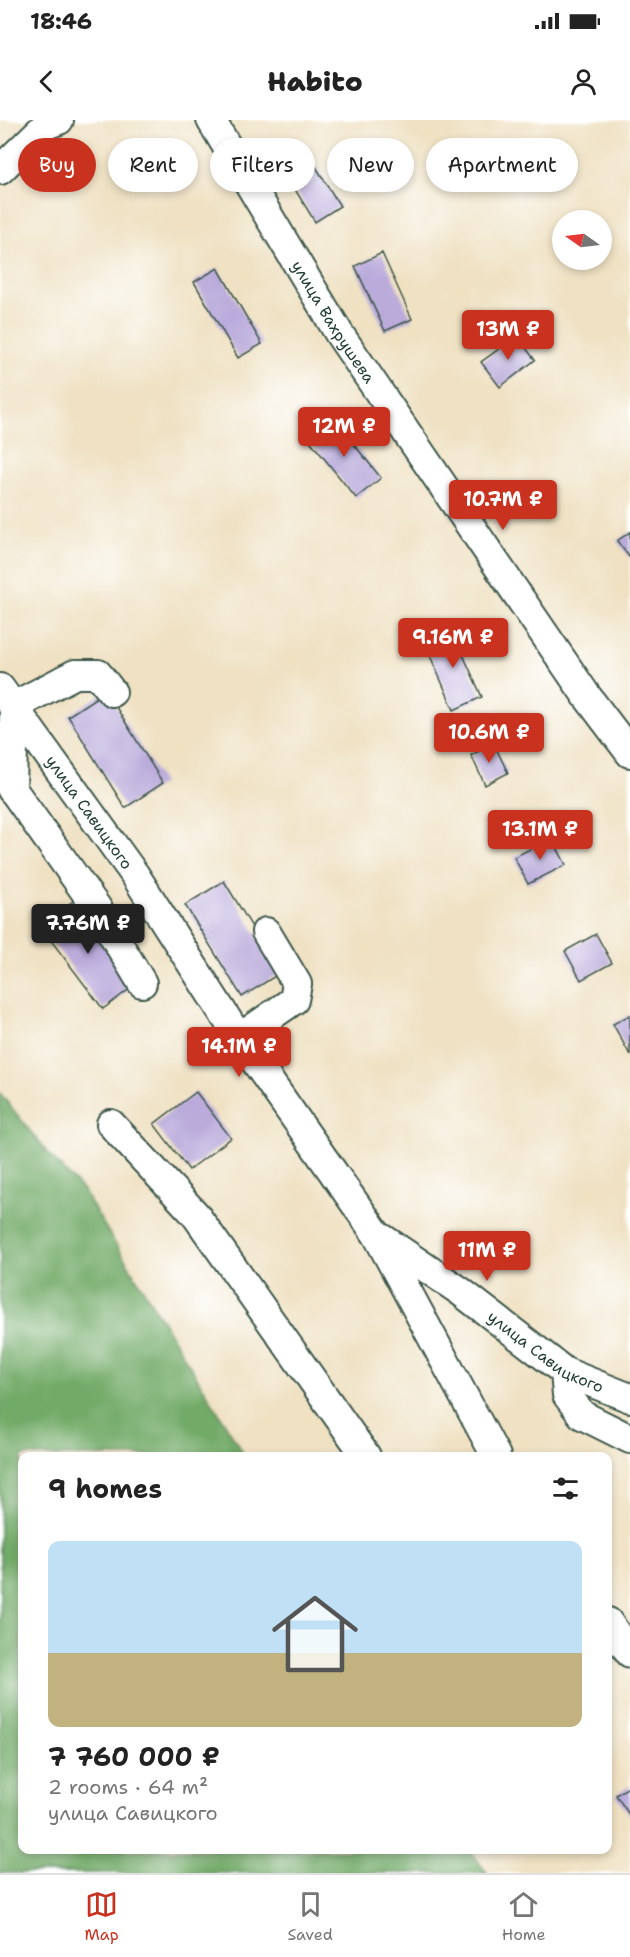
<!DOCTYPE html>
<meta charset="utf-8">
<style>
body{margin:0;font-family:"Shantell Sans",sans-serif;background:#f6f6f6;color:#222;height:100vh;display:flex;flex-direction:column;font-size:22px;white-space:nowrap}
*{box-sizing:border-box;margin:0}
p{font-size:20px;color:#767676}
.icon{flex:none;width:33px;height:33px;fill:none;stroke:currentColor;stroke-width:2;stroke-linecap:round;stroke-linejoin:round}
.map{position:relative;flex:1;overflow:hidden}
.side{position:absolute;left:18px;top:1332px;width:594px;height:402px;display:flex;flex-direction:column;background:#fff;border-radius:12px;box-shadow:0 3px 9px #0003}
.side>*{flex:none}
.banner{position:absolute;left:18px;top:18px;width:594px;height:54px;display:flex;gap:12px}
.needle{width:39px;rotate:284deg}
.buttons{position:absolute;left:552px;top:90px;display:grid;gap:12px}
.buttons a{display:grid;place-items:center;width:60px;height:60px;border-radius:50%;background:#fff;box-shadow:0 3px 9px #0003;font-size:30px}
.price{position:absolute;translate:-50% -51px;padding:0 14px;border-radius:6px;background:#c8321e;color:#fff;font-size:20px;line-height:39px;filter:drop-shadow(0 2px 3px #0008)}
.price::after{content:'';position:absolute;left:50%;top:36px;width:18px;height:14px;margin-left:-9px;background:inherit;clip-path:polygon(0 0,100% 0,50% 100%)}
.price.active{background:#222;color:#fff}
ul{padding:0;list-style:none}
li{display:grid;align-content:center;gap:12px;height:318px;padding:0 30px}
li+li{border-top:2px solid #e0e0e0}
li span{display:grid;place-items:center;height:186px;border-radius:12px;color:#555}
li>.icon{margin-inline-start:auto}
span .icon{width:108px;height:108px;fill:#fffc;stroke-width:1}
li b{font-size:26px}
h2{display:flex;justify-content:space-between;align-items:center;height:72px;padding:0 30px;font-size:26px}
.chip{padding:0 21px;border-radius:27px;background:#fff;box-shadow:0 3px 9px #0003;font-size:21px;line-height:54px}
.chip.active{background:#c8321e;color:#fff}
.status{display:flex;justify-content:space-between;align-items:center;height:42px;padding:0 30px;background:#fff;direction:ltr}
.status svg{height:16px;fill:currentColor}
header{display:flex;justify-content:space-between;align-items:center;height:78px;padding:0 30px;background:#fff;font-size:27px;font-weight:800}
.menu{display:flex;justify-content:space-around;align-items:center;height:84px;border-top:2px solid #e0e0e0;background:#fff;font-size:16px;color:#767676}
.menu a{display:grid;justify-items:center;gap:3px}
.menu .active{color:#c8321e}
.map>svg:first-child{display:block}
</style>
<div class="status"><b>18:46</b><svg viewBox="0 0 49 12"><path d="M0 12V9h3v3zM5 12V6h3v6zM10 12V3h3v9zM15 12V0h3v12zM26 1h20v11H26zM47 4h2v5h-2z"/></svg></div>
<header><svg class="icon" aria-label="back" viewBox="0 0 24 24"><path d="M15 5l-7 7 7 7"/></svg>Habito<svg class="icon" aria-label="person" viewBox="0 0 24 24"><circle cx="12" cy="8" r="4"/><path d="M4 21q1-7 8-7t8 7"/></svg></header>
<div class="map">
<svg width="630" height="1753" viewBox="0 0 630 1753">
<rect width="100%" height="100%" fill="#fff"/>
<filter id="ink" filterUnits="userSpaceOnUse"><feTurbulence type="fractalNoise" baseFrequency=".0167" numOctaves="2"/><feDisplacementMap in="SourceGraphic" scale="12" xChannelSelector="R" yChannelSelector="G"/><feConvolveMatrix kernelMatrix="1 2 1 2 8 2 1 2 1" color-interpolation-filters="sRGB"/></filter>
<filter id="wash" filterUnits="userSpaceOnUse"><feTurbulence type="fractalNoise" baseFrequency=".008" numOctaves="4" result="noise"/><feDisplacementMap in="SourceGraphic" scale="24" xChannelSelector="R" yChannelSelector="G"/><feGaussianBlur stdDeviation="1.35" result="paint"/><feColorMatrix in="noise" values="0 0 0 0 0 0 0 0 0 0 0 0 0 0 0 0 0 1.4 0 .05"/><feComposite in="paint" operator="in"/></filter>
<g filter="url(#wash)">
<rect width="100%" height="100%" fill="#efe1c2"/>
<!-- forest -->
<path fill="#72aa68" stroke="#48744e" stroke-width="1.5" d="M0,973L47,1032L84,1072L245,1336H22V1730H470L487,1753H0Z"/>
<g id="blocks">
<!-- building -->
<path fill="#baabdb" d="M305,29L340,86L315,102L280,45Z
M382,133L412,199L385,211L355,146Z
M218,148L262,224L238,238L194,162Z
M517,216L535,240L500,267L481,242Z
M332,297L381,358L356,378L307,317Z
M630,412V438L617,421Z
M451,508L482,577L454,590L423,520Z
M106,571L163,663L125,688L68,596Z
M494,624L508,653L485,665L471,635Z
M552,718L566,745L528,764L514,737Z
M224,761L280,853L242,877L185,785Z
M73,781L136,864L103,889L40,806Z
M596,814L612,843L581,860L565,831Z
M630,895V935L613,904Z
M196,972L231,1018L189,1050L154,1004Z
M630,1666V1696L616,1675Z"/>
</g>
</g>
<g filter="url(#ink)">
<use href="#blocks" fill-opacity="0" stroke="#3e5649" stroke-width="1.5"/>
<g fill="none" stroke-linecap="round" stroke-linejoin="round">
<defs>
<g id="minor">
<path id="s1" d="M211,0L340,215L586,575L630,633"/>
<path d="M0,50L46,5L59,0"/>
<path id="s2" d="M0,568L135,755L239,918L377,1115L496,1336"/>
<path d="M0,652L97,788L142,863"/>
<path d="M12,670L14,586L75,554H98L112,572"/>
<path d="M239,918L294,880L297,864L266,812"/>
<path d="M111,1004L195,1094L366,1336"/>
<path id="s3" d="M382,1118L460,1171L565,1252L630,1278"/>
<path d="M565,1252L567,1275L582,1295L630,1319"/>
<path d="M608,1502L630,1533"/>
</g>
</defs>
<!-- minor casing -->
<use href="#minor" stroke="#3e5649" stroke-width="32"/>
<!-- minor -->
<use href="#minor" stroke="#fff" stroke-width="28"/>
</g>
</g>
<g text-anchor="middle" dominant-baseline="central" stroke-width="4.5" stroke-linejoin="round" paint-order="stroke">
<!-- street labels -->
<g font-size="16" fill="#1f3d34" stroke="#fff">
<text stroke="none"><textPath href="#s1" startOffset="236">улица Вахрушева</textPath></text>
<text stroke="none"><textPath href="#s2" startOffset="153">улица Савицкого</textPath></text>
<text stroke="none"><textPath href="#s3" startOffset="200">улица Савицкого</textPath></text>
</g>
</g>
</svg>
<div class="buttons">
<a><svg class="needle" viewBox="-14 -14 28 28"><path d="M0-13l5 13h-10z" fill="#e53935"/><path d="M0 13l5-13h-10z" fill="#767676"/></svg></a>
</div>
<b class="price" style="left:508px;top:241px">13M ₽</b>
<b class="price" style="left:344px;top:338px">12M ₽</b>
<b class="price" style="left:503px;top:411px">10.7M ₽</b>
<b class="price" style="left:453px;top:549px">9.16M ₽</b>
<b class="price" style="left:489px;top:644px">10.6M ₽</b>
<b class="price" style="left:540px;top:741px">13.1M ₽</b>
<b class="price active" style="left:88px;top:835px">7.76M ₽</b>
<b class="price" style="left:239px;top:958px">14.1M ₽</b>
<b class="price" style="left:487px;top:1162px">11M ₽</b>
<div class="banner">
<a class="chip active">Buy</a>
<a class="chip">Rent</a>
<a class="chip">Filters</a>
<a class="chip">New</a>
<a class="chip">Apartment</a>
</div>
<section class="side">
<h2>9 homes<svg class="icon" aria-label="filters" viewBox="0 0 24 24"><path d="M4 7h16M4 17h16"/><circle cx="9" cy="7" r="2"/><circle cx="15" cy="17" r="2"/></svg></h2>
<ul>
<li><span style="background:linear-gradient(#bfe0f5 60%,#c2b280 0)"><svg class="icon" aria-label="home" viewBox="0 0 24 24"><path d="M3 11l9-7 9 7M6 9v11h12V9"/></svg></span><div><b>7 760 000 ₽</b><p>2 rooms · 64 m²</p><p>улица Савицкого</p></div></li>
</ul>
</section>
</div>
<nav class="menu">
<a class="active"><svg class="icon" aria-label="map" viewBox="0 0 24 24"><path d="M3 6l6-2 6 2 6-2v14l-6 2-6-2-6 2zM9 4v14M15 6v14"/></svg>Map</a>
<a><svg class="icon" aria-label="saved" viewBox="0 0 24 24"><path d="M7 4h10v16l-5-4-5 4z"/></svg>Saved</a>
<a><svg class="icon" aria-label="home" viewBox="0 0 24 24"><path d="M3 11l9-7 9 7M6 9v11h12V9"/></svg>Home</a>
</nav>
